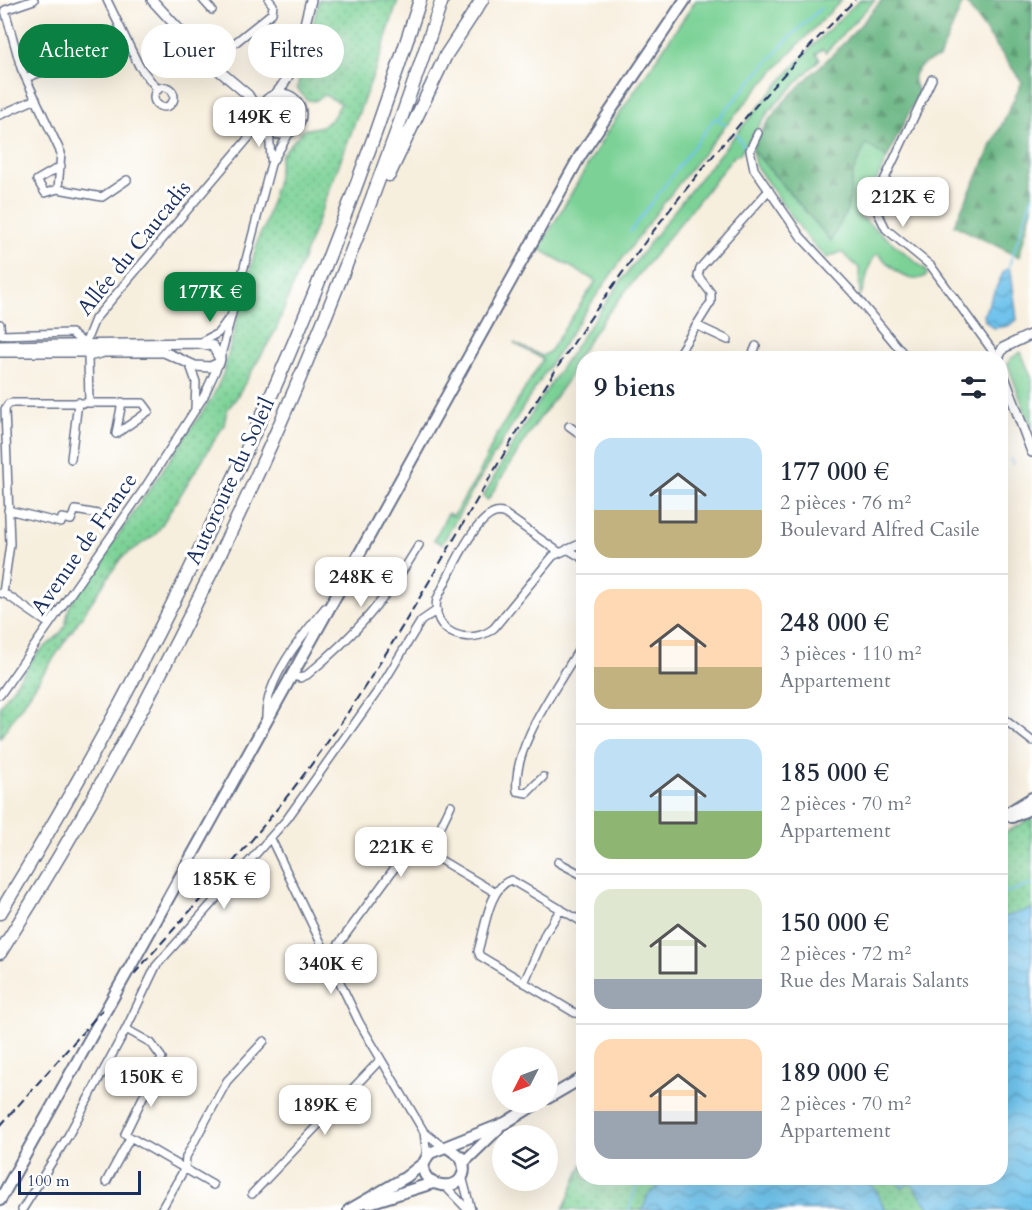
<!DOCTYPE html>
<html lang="fr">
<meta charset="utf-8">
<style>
body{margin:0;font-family:Cardo,serif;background:#f6f6f7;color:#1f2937;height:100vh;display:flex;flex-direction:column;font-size:22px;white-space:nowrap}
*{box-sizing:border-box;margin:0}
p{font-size:20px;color:#747a83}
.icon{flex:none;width:33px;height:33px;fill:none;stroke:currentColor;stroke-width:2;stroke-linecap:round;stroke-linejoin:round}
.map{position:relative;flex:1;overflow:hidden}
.panel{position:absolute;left:576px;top:351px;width:432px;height:834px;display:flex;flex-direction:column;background:#fff;border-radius:24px;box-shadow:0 6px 24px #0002}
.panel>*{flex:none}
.banner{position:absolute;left:18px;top:24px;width:468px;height:54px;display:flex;gap:12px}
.needle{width:39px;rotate:228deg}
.controls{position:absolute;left:492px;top:1047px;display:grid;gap:12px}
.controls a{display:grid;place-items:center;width:66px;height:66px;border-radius:50%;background:#fff;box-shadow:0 6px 24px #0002;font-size:30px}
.scale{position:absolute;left:18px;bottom:15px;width:123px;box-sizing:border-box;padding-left:6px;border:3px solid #1b2f5e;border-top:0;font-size:16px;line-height:21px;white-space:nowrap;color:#1b2f5e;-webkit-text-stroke:4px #fff;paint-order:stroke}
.price{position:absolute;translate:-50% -51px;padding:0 14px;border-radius:12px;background:#fff;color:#222;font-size:20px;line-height:39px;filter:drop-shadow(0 2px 3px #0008)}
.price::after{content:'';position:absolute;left:50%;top:36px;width:18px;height:14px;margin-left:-9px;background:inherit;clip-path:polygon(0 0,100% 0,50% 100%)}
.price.active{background:#0b8043;color:#fff}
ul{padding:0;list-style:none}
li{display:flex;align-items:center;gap:18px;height:150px;padding:0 18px}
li+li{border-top:2px solid #e0e1e3}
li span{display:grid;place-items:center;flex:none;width:168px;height:120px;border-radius:18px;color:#555}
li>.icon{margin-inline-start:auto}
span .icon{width:72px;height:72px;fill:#fffc;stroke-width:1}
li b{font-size:26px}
h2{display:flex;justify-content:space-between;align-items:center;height:72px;padding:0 18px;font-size:26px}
.chip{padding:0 21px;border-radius:27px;background:#fff;box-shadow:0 6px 24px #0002;font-size:21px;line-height:54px}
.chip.active{background:#0b8043;color:#fff}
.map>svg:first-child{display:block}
</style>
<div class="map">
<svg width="1032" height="1210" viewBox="0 0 1032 1210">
<defs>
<pattern id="forest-firs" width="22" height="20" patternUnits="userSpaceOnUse" patternTransform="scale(1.5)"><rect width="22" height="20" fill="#65b47f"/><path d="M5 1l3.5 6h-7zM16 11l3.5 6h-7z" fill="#52936b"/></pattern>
<pattern id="park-dots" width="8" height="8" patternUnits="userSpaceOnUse" patternTransform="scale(1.5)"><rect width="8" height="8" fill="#7cd296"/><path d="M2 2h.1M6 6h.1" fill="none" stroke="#65ab7e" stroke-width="1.8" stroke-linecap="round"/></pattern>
<pattern id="water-waves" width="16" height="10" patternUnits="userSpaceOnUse" patternTransform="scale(1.5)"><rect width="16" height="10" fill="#70c3ec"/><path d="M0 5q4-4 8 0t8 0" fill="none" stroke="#5b9fc2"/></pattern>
</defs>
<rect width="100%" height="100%" fill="#fff"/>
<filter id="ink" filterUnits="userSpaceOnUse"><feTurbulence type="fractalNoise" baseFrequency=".0167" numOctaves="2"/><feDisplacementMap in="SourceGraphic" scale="12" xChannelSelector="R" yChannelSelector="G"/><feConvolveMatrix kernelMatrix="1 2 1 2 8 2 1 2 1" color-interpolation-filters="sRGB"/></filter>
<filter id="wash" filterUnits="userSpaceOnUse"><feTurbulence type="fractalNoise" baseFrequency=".008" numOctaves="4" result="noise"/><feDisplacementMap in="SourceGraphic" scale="24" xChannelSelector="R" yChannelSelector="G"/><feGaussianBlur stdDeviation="1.35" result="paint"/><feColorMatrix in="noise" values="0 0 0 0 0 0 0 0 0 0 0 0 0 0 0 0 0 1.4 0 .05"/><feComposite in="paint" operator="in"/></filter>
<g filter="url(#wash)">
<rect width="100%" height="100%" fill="#f7efde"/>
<!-- grass -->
<path fill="#7cd296" stroke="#4c807a" stroke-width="1.5" d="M696,0H842C679,161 554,346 442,544L434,540L448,513L453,516L478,476L496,436L543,359L514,343L542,356L549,352L596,281L539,249L607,132Z
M860,0H875L826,52L822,49L816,54L820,59L769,111L740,154L735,155L604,318L572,365L571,375L530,432L488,500L483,497C554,367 642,247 737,133C775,87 815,40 860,0Z
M866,143L887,158L867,201L863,202L857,214L926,270L927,275C909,289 890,265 877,253C863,271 869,284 860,295L859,268L841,252L827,258L809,240L755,165L752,149L831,241L848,208L853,172Z
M1021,352L1032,379V430L1008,365L1010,359Z"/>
<!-- forest -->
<path fill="url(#forest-firs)" stroke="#40726e" stroke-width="1.5" d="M882,0H1032V208L1019,257L954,225L1022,82L964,0L939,58C922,62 905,73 919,92L887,158L866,144L853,172L848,208L831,241L752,149C771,106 810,78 842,45C856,31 868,15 882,0Z"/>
<!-- park -->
<path fill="url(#park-dots)" stroke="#4c807a" stroke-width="1.5" d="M319,0H398L380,57L276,330L235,400L227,410L224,425L156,534L121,558L0,738V706L36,655L60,634L65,626L69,607L212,398L223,374L259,236L264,228L277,180L281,155L303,130L322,126L332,119L341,103L324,95L315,101L307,100L297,88Z
M1032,818V1210H563L583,1163L584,1178H1000L1001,835Z"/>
<!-- water -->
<path fill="url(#water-waves)" stroke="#4679a5" stroke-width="1.5" d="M1008,268L1011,271L1017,320L1008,326L994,328L985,321L984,314L1004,271Z
M1032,909V1210H931L913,1185L908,1183L903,1188L900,1186L901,1178H1000L1001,918Z
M668,1178H864L876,1190L885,1210H643L648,1195Z"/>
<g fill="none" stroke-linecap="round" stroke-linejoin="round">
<!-- stream -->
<path stroke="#70c3ec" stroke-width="2" d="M719,118L788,39L821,8
M736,134L744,146
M630,232L715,118L726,125
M1008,270C1015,245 1025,221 1032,196
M1010,459L1013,464
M1000,894L1032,885
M629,1210L639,1178"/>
</g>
</g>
<g filter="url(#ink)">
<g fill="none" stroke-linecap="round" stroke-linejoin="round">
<defs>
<path id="street" d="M34,0L5,10L21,68L61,153L58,189L102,197L127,180
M107,0L139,66L158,90
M203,0L212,10
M210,63L272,13L273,5L269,0
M26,78L80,57
M932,79L879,191L878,213L886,229L931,266L997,357L994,358
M154 97a10 10 0 1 1 20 0a10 10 0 1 1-20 0Z
M0,115L36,99
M269,130L271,159
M758,133L750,150L754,169L801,237L852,292L907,358
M58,189L45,193L37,180L61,166
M0,324L1,335
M698,326L728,340
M0,335L71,333L85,344L95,319L262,122
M199,343L218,333L229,318
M676,358L711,302V293L698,276L700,268L769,190
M751,358L756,346
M220,359L271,164L290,132
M190,365L196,382L195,409
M89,402L88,357L101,354
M569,426L584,437
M71,459L78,402
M8,510L61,523L62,518L71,520L75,510L98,514
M567,549L584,559
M559,552L505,514C479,501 447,581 437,599C430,634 471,647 494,628L553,556L584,542
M0,593L7,595L49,624
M3,593L10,544L5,409L8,404L12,403H143L149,411L116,434L122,402
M584,641L576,654L584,659
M293,676L300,678L307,675C356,634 386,600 419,545
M0,695L146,486L204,396L219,363
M1000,716L1032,741
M266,718C265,680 301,637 325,608
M543,777L527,793L517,791C512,748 555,690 576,654
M271,839L359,1022L424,1132
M428,853L451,805
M558,862L584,876
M584,923L511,880C488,888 485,930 478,951L480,956L575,1013L584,1014
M327,960L410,847L422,849L496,893
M524,983L546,932L561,909
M126,1029L151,1043L162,1058L125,1134L213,1185
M427,1156L424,1132L443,1147
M462,1176L471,1210
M106,1182L130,1138
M446,1187L468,1210
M252,1194L380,1060
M22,1210L68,1136L126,1029L156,966L287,819L382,685L421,621L437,610
M161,1210L185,1168L186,1157L227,1081L264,1041"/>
<path id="secondary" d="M152,0L210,63L248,95L260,115
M261 114a20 20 0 1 1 40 0a20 20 0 1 1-40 0Z
M276,94C298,69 302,32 311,0
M0,346L198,343L213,346L220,359L219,363L210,367L195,366L164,352H0
M998,358L1003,348L1032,334
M1000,366L1032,452"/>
<path id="primary" d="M1012,817L1032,808
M1000,818L1032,798
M129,969L580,156L685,0
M548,1098L584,1077
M448,1148L461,1157C479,1201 401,1189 430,1153L505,1123L539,1102
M463,1163L498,1129
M0,1200L107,1008
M369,1203L433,1183
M349,1210L406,1177L425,1162"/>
<path id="highway" d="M389,175L446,55L482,0
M0,913C175,627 319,320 420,0
M0,953C188,656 332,333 442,0"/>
</defs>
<!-- street casing -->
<use href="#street" stroke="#68728b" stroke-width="10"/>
<!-- secondary casing -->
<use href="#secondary" stroke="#68728b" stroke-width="12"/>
<!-- primary casing -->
<use href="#primary" stroke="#68728b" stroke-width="14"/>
<!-- highway casing -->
<use href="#highway" stroke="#68728b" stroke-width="15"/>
<!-- street -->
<use href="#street" stroke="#fff" stroke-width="7"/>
<!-- secondary -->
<use href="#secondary" stroke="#fff" stroke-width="9"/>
<!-- primary -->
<use href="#primary" stroke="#fff" stroke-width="10"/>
<!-- highway -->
<use href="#highway" stroke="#fff" stroke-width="12"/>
<!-- rail -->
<path stroke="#1b2f5e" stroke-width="2" stroke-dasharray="9 4.5" stroke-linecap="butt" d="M0,1126C55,1064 110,1001 165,939C227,870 288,801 340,724C419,608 483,482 559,365C645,233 744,111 855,0"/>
<defs>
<path id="primary-bridge" d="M107,1008L129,969"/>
</defs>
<!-- primary-bridge casing -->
<use href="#primary-bridge" stroke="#68728b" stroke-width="14" stroke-linecap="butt"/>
<!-- primary-bridge -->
<use href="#primary-bridge" stroke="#fff" stroke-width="10"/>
</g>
</g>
<g text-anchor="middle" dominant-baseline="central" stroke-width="6" stroke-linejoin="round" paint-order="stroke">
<!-- street labels -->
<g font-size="22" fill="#1b2f5e" stroke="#fff">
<text transform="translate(134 248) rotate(-51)">Allée du Caucadis</text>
<text transform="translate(230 481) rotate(-65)">Autoroute du Soleil</text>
<text transform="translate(84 544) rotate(-55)">Avenue de France</text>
</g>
</g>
</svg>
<div class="controls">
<a><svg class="needle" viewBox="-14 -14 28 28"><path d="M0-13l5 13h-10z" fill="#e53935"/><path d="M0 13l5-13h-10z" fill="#747a83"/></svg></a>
<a><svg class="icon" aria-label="layers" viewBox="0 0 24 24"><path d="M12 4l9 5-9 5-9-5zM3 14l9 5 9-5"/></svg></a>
</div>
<div class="scale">100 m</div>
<b class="price" style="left:259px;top:148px">149K €</b>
<b class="price" style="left:903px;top:228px">212K €</b>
<b class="price active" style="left:210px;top:323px">177K €</b>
<b class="price" style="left:361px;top:608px">248K €</b>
<b class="price" style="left:401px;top:878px">221K €</b>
<b class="price" style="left:224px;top:910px">185K €</b>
<b class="price" style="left:331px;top:995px">340K €</b>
<b class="price" style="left:151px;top:1108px">150K €</b>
<b class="price" style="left:325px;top:1136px">189K €</b>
<div class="banner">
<a class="chip active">Acheter</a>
<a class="chip">Louer</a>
<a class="chip">Filtres</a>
</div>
<section class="panel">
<h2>9 biens<svg class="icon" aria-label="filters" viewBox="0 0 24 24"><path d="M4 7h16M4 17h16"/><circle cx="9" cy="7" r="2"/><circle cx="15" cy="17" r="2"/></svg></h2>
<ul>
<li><span style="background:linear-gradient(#bfe0f5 60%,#c2b280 0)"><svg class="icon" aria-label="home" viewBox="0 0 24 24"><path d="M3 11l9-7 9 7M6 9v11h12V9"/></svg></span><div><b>177 000 €</b><p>2 pièces · 76 m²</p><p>Boulevard Alfred Casile</p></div></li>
<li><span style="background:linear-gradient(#ffd9b3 65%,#c2b280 0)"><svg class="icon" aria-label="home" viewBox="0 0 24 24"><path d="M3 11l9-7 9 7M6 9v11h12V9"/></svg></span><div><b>248 000 €</b><p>3 pièces · 110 m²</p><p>Appartement</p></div></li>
<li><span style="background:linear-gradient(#bfe0f5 60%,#8fb573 0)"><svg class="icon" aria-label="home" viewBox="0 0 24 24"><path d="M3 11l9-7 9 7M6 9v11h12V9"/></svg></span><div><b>185 000 €</b><p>2 pièces · 70 m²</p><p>Appartement</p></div></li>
<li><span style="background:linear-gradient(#dfe7d0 75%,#9aa5b1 0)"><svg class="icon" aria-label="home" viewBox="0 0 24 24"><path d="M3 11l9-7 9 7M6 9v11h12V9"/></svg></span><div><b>150 000 €</b><p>2 pièces · 72 m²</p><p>Rue des Marais Salants</p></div></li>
<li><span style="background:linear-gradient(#ffd9b3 60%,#9aa5b1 0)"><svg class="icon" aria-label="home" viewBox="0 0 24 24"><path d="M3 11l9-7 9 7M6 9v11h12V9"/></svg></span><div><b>189 000 €</b><p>2 pièces · 70 m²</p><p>Appartement</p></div></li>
</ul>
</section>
</div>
